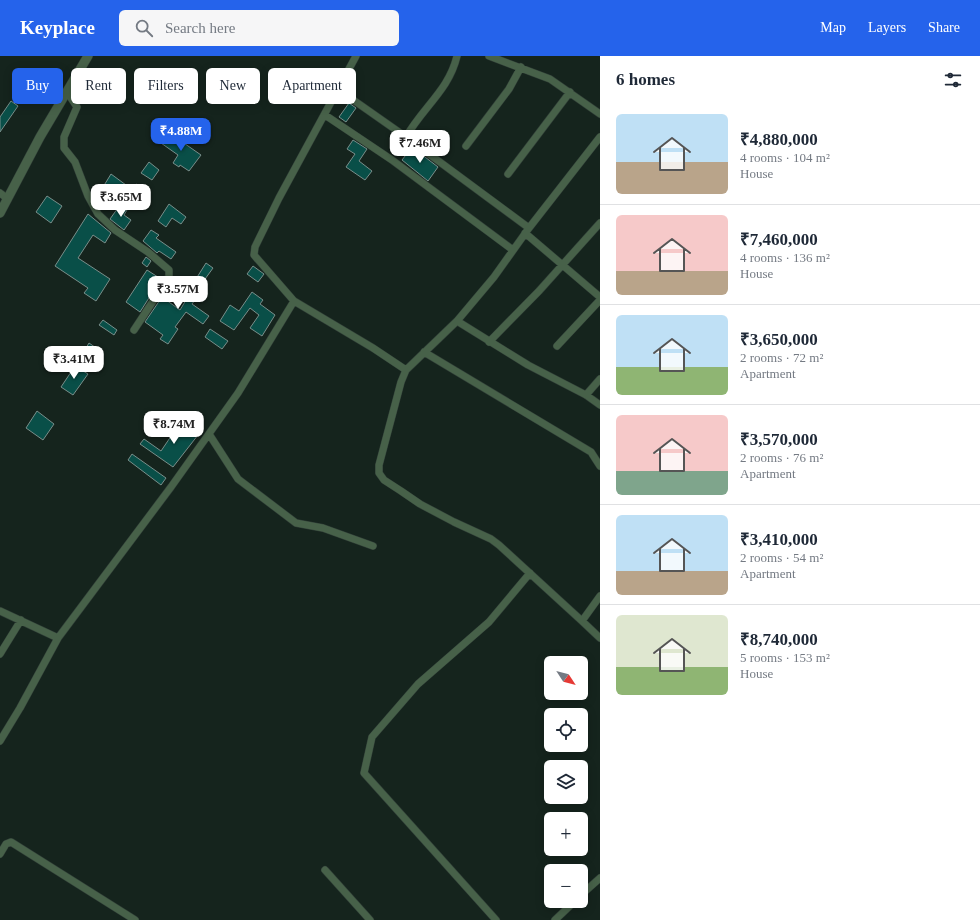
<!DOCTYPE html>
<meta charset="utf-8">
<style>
body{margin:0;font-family:"Times New Roman",serif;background:#f6f6f7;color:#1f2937;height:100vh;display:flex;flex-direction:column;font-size:15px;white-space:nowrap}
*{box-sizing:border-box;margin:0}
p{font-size:13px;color:#747a83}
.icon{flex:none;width:22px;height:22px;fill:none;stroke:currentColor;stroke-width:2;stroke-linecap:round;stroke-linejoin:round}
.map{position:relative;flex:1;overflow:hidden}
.panel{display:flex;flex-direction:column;background:#fff;width:380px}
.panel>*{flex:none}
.banner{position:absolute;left:12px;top:12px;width:380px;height:36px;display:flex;gap:8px}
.needle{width:26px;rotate:126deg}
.tools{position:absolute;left:544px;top:600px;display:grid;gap:8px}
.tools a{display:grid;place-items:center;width:44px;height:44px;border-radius:6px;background:#fff;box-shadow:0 2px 10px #0003;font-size:20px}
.price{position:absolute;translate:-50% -34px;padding:0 9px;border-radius:8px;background:#fff;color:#222;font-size:13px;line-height:26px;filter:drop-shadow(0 1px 2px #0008)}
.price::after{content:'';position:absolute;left:50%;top:24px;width:12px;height:9px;margin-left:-6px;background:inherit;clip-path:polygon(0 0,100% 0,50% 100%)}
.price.current{background:#2563eb;color:#fff}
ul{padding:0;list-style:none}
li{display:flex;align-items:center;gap:12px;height:100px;padding:0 16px}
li+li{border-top:1px solid #e0e1e3}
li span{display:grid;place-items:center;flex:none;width:112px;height:80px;border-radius:6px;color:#555}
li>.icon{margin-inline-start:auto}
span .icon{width:48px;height:48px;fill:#fffc;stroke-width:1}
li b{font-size:17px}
h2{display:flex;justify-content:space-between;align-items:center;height:48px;padding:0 16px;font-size:17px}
.chip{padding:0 14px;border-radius:6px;background:#fff;box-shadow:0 2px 10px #0003;font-size:14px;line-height:36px}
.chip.current{background:#2563eb;color:#fff}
header{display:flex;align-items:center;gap:24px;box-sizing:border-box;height:56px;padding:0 20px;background:#2563eb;color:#fff}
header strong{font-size:19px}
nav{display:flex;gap:22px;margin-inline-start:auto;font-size:14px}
.search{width:280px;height:36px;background:#f6f6f7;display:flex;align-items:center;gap:10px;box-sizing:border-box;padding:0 14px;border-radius:6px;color:#747a83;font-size:15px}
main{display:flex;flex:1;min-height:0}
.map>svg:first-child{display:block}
</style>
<header>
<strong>Keyplace</strong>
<div class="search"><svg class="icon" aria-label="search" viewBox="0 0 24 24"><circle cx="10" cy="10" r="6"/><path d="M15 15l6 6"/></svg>Search here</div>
<nav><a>Map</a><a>Layers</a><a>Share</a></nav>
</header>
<main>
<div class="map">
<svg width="600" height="864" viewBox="0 0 600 864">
<rect width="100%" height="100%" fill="#15241d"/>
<!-- building -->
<path fill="#094f48" stroke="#798e8a" d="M11,45L18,50L0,76V61Z
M349,47L356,52L346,66L339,61Z
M168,76L201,99L189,115L180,109L179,111L173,107L178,99L161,87Z
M353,84L367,93L359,105L372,115L365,124L346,111L355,98L347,93Z
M412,91L438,111L428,125L402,104Z
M149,106L159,114L152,124L141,117Z
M111,118L126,129L115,146L100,136Z
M136,128L144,133L140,140L131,134Z
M47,140L62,150L51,167L36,156Z
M169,148L186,161L181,168L172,162L166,171L158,165Z
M120,149L127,154L124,159L131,164L124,174L110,163Z
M88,158L111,177L105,187L93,179L78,202L110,223L96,245L84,237L88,232L55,210Z
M151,174L159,179L156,182L176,196L171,203L159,195L157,197L143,185Z
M146,201L151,205L147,211L142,207Z
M206,207L213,212L200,230L203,233L192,248L209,260L203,268L186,256L175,271L178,273L168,288L160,283L163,279L145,266L162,241L180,254L186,244L184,242Z
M253,210L264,218L258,226L247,218Z
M147,214L161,223L140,256L126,246Z
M252,236L263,244L260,248L275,259L262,280L250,272L259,259L250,252L234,274L220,265L230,249L239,255Z
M103,264L117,274L114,279L99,269Z
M210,273L228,285L222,293L205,281Z
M89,287L102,296L98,300L86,292Z
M75,310L88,318L73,339L61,331Z
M37,355L54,368L43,384L26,372Z
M180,367L198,379L173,411L140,388L144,383L161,395Z
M132,398L166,422L161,429L128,404Z"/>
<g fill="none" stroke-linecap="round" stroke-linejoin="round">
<defs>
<path id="minor" d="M356,0L279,142L255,191L254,199L294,245L373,292L406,314
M489,0L550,23L600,58
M339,34L406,81L529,172
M67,36L77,51L64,81V92L75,106L88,140L98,158L115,174L148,196L169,214V220L165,227L134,274
M325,59L392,104L513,194
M406,81C423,51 449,34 457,0
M600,81L529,172L494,221L457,265L406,314L401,326L379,409V417L384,424L401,435L420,448L454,466L491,483L499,489L582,565L600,540
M466,90L509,33L521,11
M508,118L570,36
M0,137L8,143
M525,177L600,241
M457,265L528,309L586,339L600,349
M489,286L539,235L600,167
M557,290L600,244
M424,296L591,396L600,410
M586,339L600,323
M209,378L238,423L296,467L323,472L373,490
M0,555L58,582
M582,565L600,582
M0,598L21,564
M0,685L20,652L58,582L171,431L238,337L294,245
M0,798L6,788L11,786L135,864
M325,814L370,864
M581,839L600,822
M496,864L364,717L372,681L418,628L489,566L530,517
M555,864L575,845"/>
<path id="tertiary" d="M0,157L40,81L88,0"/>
</defs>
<!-- minor casing -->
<use href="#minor" stroke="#313f38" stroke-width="8"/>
<!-- tertiary casing -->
<use href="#tertiary" stroke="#313f38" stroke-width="10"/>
<!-- minor -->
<use href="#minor" stroke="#476149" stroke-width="7"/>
<!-- tertiary -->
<use href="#tertiary" stroke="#476149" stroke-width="9"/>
</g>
</svg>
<div class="tools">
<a><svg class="needle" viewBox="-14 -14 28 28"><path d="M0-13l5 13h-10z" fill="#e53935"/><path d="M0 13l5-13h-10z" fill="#747a83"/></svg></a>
<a><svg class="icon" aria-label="locate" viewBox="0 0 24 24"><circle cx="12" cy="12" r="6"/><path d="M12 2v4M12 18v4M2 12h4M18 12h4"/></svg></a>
<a><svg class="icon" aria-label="layers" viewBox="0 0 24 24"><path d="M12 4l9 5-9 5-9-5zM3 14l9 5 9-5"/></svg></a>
<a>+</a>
<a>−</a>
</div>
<b class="price current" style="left:181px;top:96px">₹4.88M</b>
<b class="price" style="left:420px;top:108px">₹7.46M</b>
<b class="price" style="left:121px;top:162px">₹3.65M</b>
<b class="price" style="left:178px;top:254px">₹3.57M</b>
<b class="price" style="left:74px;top:324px">₹3.41M</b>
<b class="price" style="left:174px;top:389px">₹8.74M</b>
<div class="banner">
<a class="chip current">Buy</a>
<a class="chip">Rent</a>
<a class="chip">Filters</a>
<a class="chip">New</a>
<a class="chip">Apartment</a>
</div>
</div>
<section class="panel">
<h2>6 homes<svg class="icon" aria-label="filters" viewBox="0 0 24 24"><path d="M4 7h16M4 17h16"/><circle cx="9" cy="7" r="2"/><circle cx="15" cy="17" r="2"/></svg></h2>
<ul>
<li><span style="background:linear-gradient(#bfe0f5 60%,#b9a48a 0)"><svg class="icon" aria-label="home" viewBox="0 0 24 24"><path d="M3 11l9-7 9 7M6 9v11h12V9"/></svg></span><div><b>₹4,880,000</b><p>4 rooms · 104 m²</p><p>House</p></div></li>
<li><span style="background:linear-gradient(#f6c9c9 70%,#b9a48a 0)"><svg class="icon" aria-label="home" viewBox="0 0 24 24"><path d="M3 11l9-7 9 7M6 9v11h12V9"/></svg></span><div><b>₹7,460,000</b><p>4 rooms · 136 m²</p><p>House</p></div></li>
<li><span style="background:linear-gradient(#bfe0f5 65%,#8fb573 0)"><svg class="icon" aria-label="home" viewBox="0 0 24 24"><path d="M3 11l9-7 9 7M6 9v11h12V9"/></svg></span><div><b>₹3,650,000</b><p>2 rooms · 72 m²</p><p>Apartment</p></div></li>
<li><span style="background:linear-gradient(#f6c9c9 70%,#7fa58c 0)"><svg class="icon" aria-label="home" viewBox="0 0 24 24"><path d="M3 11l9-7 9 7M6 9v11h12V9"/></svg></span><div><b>₹3,570,000</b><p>2 rooms · 76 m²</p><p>Apartment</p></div></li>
<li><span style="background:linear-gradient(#bfe0f5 70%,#b9a48a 0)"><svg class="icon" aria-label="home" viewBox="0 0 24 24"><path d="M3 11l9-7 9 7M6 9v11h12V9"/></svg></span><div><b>₹3,410,000</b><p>2 rooms · 54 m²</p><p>Apartment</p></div></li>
<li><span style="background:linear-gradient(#dfe7d0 65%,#8fb573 0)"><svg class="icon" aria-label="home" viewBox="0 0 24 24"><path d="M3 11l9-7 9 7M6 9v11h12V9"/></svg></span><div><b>₹8,740,000</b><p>5 rooms · 153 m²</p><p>House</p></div></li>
</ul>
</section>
</main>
